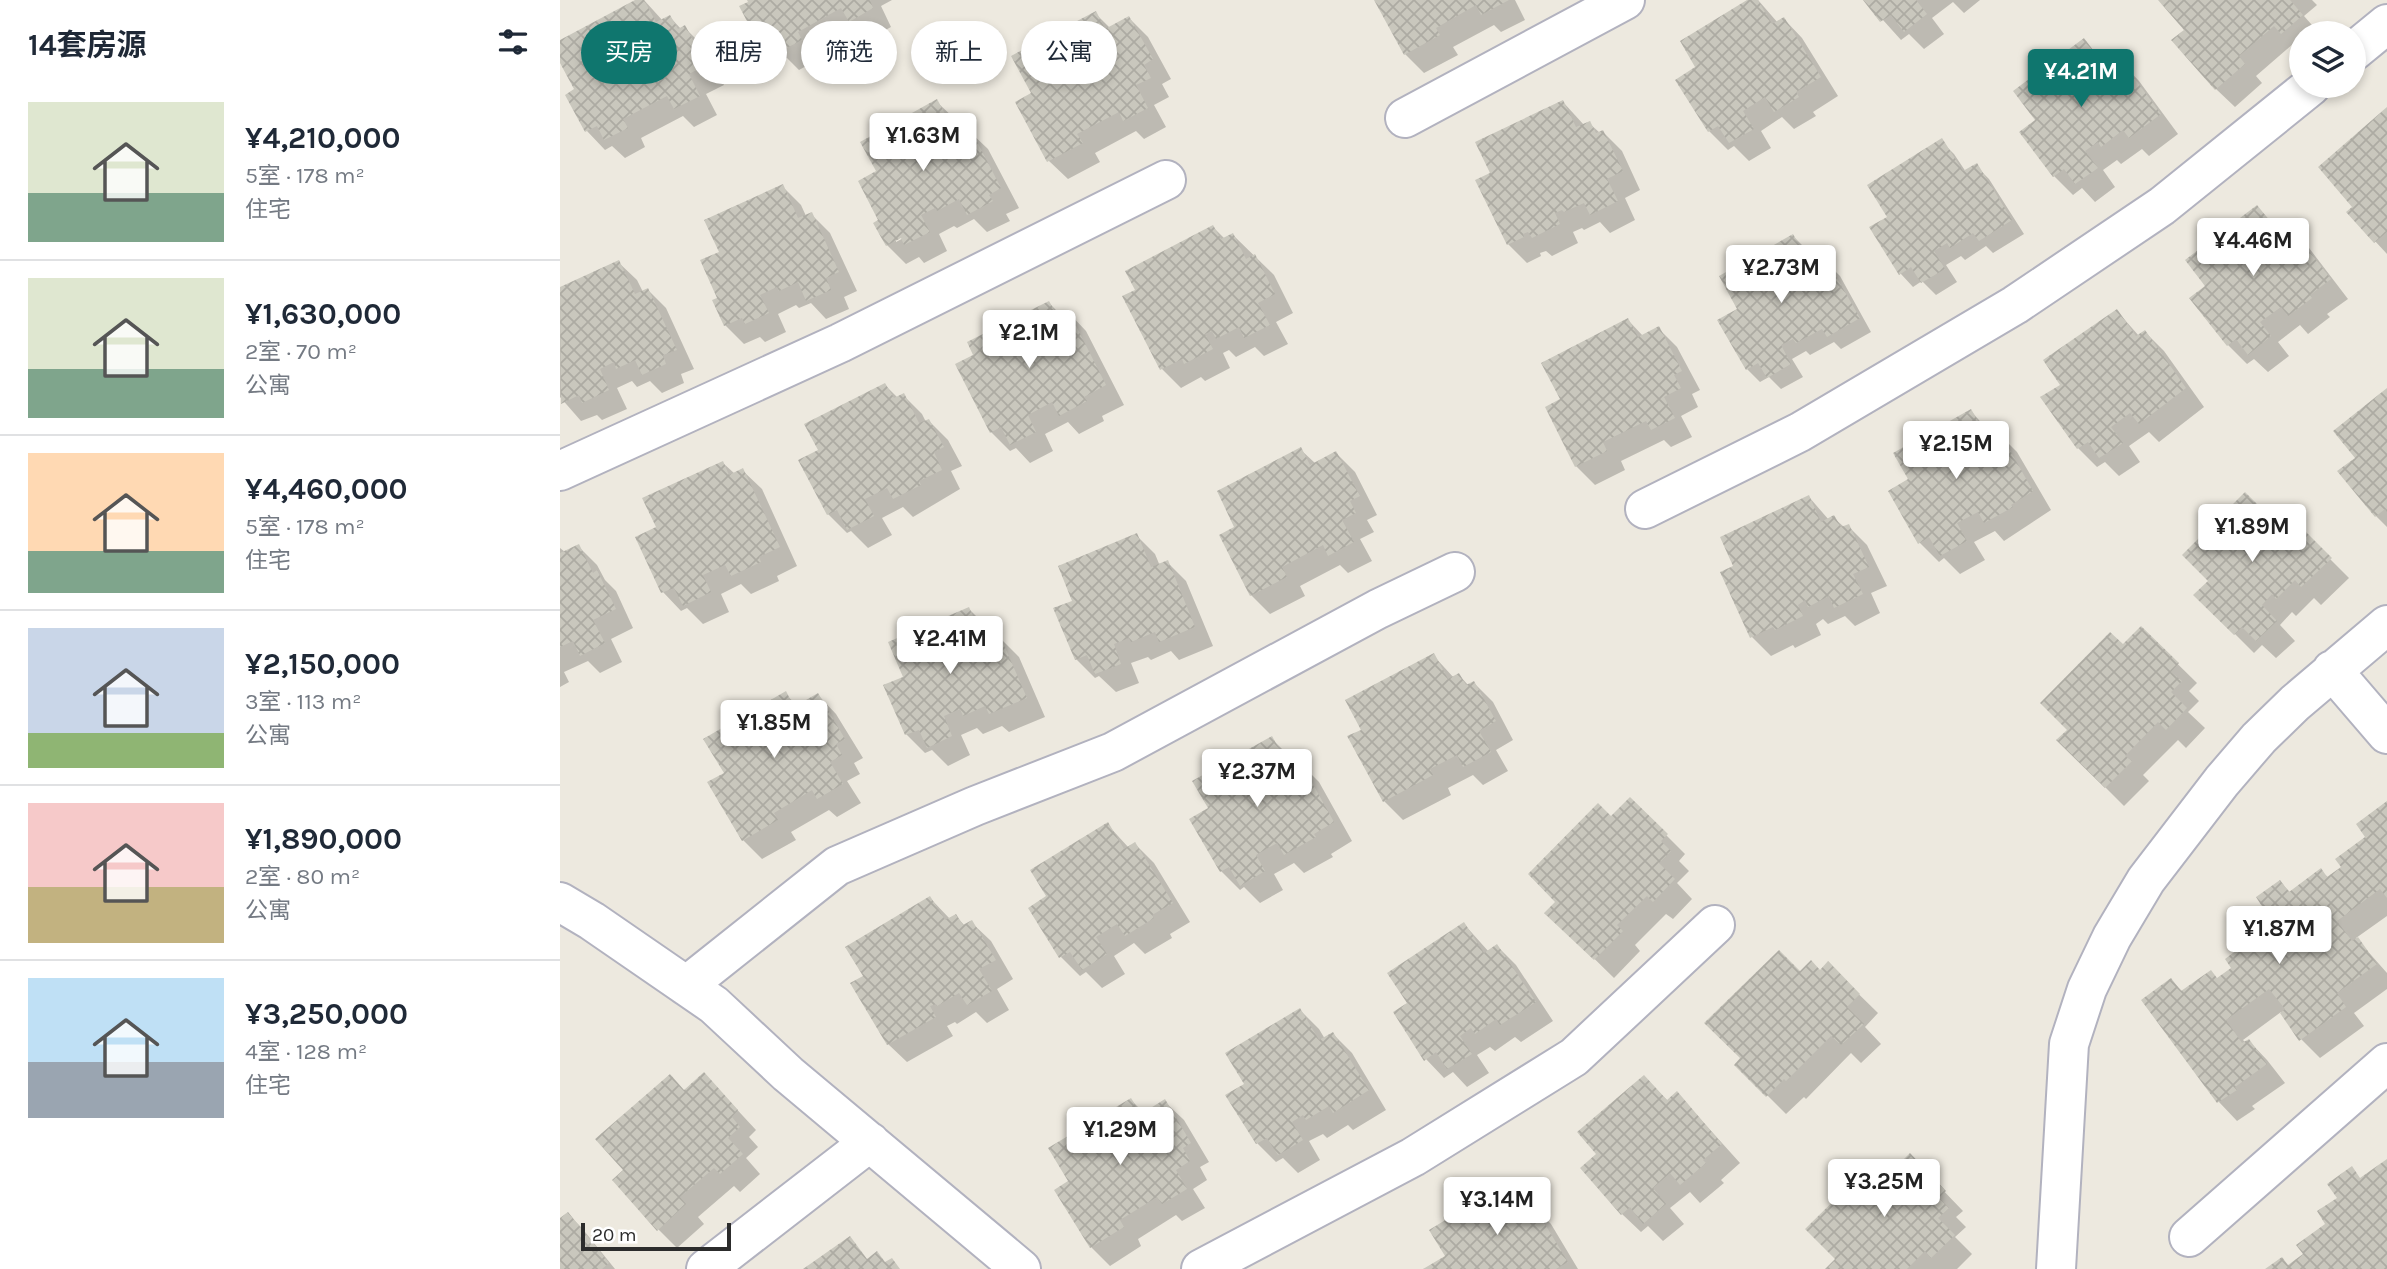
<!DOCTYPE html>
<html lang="zh">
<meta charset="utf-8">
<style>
body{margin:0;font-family:Karla,"Noto Sans SC",sans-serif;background:#f2f2f3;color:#1f2937;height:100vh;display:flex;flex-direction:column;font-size:26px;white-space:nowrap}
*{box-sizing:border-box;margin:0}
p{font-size:23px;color:#747a83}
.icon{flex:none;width:38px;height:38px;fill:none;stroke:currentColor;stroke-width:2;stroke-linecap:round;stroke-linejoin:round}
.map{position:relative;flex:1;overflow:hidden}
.drawer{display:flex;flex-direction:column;background:#fff;width:560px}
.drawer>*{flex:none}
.guide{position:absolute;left:21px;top:21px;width:665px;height:63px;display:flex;gap:14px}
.fabs{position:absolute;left:1729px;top:21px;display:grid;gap:14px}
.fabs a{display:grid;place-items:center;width:77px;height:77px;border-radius:50%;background:#fff;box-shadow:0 4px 10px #0003;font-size:35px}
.scale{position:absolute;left:21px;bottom:18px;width:150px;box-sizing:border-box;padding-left:7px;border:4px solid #2c2c2c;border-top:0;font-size:19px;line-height:24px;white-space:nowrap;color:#2c2c2c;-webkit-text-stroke:5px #fff;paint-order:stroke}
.price{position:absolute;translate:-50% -60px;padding:0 16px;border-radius:7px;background:#fff;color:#222;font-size:23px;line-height:46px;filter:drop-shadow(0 2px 4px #0008)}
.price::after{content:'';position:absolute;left:50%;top:42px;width:21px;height:16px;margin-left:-10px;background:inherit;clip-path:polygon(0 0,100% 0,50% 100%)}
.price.current{background:#0f766e;color:#fff}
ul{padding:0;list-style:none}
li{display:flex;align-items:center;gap:21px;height:175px;padding:0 28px}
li+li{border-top:2px solid #e0e1e3}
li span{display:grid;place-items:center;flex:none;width:196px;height:140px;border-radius:0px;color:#555}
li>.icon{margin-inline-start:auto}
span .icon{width:84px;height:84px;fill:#fffc;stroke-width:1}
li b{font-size:30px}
h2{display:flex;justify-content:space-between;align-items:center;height:84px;padding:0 28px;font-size:30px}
.tag{padding:0 24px;border-radius:32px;background:#fff;box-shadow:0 4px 10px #0003;font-size:24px;line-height:63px}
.tag.current{background:#0f766e;color:#fff}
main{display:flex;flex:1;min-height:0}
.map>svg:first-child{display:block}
</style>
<main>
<section class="drawer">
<h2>14套房源<svg class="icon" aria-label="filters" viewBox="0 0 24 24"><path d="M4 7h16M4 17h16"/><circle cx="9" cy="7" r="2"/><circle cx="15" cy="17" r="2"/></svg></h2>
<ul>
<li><span style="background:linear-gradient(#dfe7d0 65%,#7fa58c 0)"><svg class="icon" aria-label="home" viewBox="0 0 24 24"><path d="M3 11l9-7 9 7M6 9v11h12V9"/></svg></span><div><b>¥4,210,000</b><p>5室 · 178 m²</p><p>住宅</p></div></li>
<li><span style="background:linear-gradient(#dfe7d0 65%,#7fa58c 0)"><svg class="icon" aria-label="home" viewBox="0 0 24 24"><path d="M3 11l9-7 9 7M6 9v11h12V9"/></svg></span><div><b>¥1,630,000</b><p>2室 · 70 m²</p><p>公寓</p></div></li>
<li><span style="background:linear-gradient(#ffd9b3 70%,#7fa58c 0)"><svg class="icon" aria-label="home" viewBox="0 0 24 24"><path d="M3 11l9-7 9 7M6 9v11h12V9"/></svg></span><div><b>¥4,460,000</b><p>5室 · 178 m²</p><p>住宅</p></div></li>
<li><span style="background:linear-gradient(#c9d6e8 75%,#8fb573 0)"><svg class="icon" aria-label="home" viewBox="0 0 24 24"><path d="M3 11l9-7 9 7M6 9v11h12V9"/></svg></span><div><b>¥2,150,000</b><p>3室 · 113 m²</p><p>公寓</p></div></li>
<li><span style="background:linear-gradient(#f6c9c9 60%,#c2b280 0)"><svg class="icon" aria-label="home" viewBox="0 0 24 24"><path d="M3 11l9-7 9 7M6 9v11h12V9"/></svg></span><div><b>¥1,890,000</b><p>2室 · 80 m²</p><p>公寓</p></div></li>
<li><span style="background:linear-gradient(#bfe0f5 60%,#9aa5b1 0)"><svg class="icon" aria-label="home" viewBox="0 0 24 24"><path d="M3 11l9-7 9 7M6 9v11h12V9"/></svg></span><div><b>¥3,250,000</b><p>4室 · 128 m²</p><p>住宅</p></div></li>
</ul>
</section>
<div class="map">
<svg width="1827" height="1269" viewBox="0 0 1827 1269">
<defs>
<pattern id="building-cross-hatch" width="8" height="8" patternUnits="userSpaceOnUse" patternTransform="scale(1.75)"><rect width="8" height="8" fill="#c9c7bd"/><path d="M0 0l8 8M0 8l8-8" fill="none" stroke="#adaba3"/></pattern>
</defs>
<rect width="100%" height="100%" fill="#ede9df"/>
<!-- shadow -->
<path fill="#0003" fill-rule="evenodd" d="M79,0H84L103,21L110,17L121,29L124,27L143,46L164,85L146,94L157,115L134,127L123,116L81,138L85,147L65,158L52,146L45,150L27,131L7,95L16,90L0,59V42Z
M189,0H332L321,6L331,27L309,39L298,28L255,51L259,59L239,70L227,58L220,62L201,43Z
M816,0H955L965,20L941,32L934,25L893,47L898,55L864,73L845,54Z
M1190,0H1198L1218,23L1224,19L1242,38L1278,96L1253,112L1256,116L1234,129L1222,117L1201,131L1211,148L1189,161L1174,146L1168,150L1149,131L1117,80L1138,67Z
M1305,0H1420L1404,13L1393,2L1372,18L1384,34L1364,49L1349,34L1341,40Z
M1600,0H1752L1757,5L1744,16L1759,33H1741V51L1733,44L1696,76L1702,83L1675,107L1656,89L1626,30Z
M535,13L550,28L569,18L588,37L611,79L602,84L609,97L594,105L606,127L584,139L576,131L535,153L540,162L508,179L489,161L473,94Z
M1524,40L1551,70L1561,62L1579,81L1618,134L1589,156L1582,149L1561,164L1557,160L1543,170L1555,187L1535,202L1522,188L1513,195L1494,176L1478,121Z
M377,102L396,120L403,134L409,131L428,149L459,208L446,214L450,221L427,232L414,219L397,228L394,226L379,234L387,251L364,263L359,257L346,264L327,245L321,220L319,172ZM349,235L336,242V238Z
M1003,102L1024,125L1029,123L1040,133L1043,132L1062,151L1080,190L1065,198L1075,220L1050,233L1040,222L1024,230L1022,228L1013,232L1018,243L992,256L986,251L980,253L981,256L967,263L948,244L932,174Z
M1827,110V254L1789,213L1795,207Z
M1381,141L1394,154L1406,172L1416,166L1429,179L1464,234L1433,253L1426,246L1405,260L1401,256L1386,265L1397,282L1376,295L1362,281L1353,287L1341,274L1329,217Z
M222,186L241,205L246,216L251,214L270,233L297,291L284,297L289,309L266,319L251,303L239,308L236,305L218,314L226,332L205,342L200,337L184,344L165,325L160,299L161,253Z
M1697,207L1720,231L1727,226L1746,244L1788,299L1767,314L1770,317L1748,334L1740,325L1718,342L1729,356L1708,372L1694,359L1687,364L1668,345L1631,298L1647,286Z
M653,227L665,239L673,235L714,275L733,313L716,322L728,344L704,356L695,347L676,357L669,350L663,353L670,368L645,381L641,377L621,388L602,369L564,297L577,291Z
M1233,236L1246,249L1257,269L1267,263L1280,276L1311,332L1281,349L1274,342L1250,355L1246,351L1232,359L1243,377L1221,389L1209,377L1200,382L1187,369L1179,309Z
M58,262L77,280L83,292L88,290L106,308L134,369L121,374L124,383L102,393L90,381L77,387L72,381L57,388L67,409L42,420L37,415L21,421L0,397V289Z
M489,303L501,315L508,312L526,331L564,405L542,416L544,421L519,434L508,422L485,434L493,451L470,463L456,448L450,451L431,432L416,356Z
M1557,311L1579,336L1585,332L1604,351L1644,407L1599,442L1589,432L1569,446L1580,462L1559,476L1545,462L1537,467L1518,448L1483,398L1503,386Z
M1068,320L1083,336L1098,328L1117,347L1140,390L1132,394L1138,407L1121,416L1132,437L1111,447L1104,440L1061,461L1065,470L1035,485L1016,466L1002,400Z
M325,385L338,398L343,395L362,414L366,422L369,421L388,440L402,466L391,471L400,489L353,517L343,507L322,518L332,535L308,548L291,531L287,533L268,514L260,451Z
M1827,390V527L1816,516L1797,458Z
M1411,411L1433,436L1438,433L1457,452L1491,510L1444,541L1435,531L1414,542L1425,560L1400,574L1384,558L1379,562L1360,543L1351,480Z
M741,450L756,464L776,453L795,472L817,515L807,520L814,532L800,539L812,561L788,573L780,565L740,586L745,596L710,614L691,595L677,528Z
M163,463L175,474L183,471L202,489L237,566L217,576L219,581L191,594L181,584L161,594L169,612L143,624L127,608L121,611L103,592L98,528Z
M1249,497L1269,520L1274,518L1284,527L1288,526L1307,545L1327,586L1311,593L1320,613L1295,626L1285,616L1268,624L1263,619L1256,624L1261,635L1235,648L1233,645L1211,656L1192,637L1175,567Z
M1723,512L1789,578L1761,605L1754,598L1736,616L1732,612L1720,625L1735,641L1716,658L1702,645L1694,653L1636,595Z
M576,535L595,554L600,566L608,563L626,581L653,646L619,660L611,651L591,660L588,657L571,663L579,683L556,692L539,676L535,678L516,659L514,602Z
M18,546L37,565L45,580L56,591L73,628L51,639L62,662L40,673L28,661L4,672L9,682L0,687V548L5,552Z
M409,609L428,628L434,641L440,638L459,657L485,717L449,732L442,726L423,734L417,728L401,735L410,755L388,766L372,750L365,753L346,734L345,678Z
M1581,628L1637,683L1629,691L1639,701L1628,712L1645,728L1626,748L1618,740L1583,775L1589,781L1564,806L1499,741L1510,731L1563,647Z
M873,655L894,678L899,675L909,686L914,683L933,702L953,740L936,750L948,771L923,785L913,775L888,788L891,795L843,820L824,801L803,731Z
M225,694L238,706L258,695L276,714L303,758L294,763L300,774L287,781L301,803L277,817L269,810L231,832L236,840L202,859L183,840Z
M711,738L730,757L735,766L740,763L759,782L792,841L771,854L773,857L744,873L734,863L714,874L723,890L700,903L684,887L680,890L661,871Z
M1070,799L1125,854L1119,861L1129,871L1117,883L1132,899L1113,919L1106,914L1075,945L1080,951L1054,978L1006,931L998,902Z
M1827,803V916L1796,938L1827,973V989L1794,1013L1804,1026L1760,1058L1741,1039L1721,1012L1683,1040L1686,1043L1689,1041L1707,1060L1725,1083L1692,1106L1695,1109L1677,1121L1659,1102L1584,1000L1611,980L1623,992L1658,979L1674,968L1697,938L1720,882L1731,893L1761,871L1769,878L1783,868L1808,837Z
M547,824L569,848L575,844L594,863L630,922L610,934L612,938L585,954L574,943L554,956L565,974L542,988L526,972L520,976L501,957L471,908L489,897Z
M370,898L390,919L396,916L405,926L412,923L431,941L453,979L437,989L449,1010L427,1023L416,1012L397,1024L395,1022L387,1026L393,1036L347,1062L328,1044L305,977Z
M904,924L929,952L937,946L956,965L993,1021L961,1042L955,1037L935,1051L930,1047L917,1055L929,1073L907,1087L893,1072L884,1078L866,1059L849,1003Z
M1268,964L1318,1013L1305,1027L1321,1044L1301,1063L1291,1053L1246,1099L1244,1097L1226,1114L1177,1065L1240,974L1260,972Z
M740,1010L759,1029L765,1039L773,1034L792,1053L826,1110L793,1130L788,1125L767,1138L763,1134L749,1141L760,1160L738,1173L723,1158L716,1162L697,1143L686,1085Z
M144,1074L196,1130L189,1137L198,1147L186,1158L200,1174L180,1192L174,1186L138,1217L144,1224L117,1248L98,1229L65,1170L125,1091Z
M1084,1077L1108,1101L1117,1093L1180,1163L1161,1180L1164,1183L1140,1203L1130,1192L1110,1208L1124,1224L1103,1241L1088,1226L1081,1232L1062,1214L1039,1154Z
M571,1100L585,1114L605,1102L624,1120L649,1162L640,1167L647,1180L633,1189L645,1208L622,1221L616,1215L578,1239L581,1246L550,1266L531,1247L510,1181Z
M1350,1156L1403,1211L1396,1217L1406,1227L1395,1237L1412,1254L1397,1269H1267L1278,1259L1329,1176Z
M945,1185L967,1208L972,1205L991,1224L1018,1269H868L887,1256Z
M8,1214L21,1227L55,1269H0V1220Z"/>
<!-- building -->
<path fill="url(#building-cross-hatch)" d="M75,0H84L96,22L110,15L118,29L125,25L146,65L129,74L140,96L114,109L107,96L63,119L68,128L44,140L37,126L25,132L5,95L14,89L0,63V40Z
M187,0H310L313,8L289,22L281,8L238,32L242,40L219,52L211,38L199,44L179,6L188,2Z
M814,0H949L921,15L916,5L876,28L880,35L844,55Z
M1187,0H1198L1212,24L1224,17L1261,77L1236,92L1239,97L1214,112L1205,97L1183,111L1194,129L1169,143L1158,126L1148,132L1115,80L1135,67L1120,41Z
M1303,0H1356L1367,14L1344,32L1331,15L1320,22Z
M1598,0H1730L1743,15L1721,34L1714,26L1679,56L1685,64L1655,90L1611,40L1624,30Z
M536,11L545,29L569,16L593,59L584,65L591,78L576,85L588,108L563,121L559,112L517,134L523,143L487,162L455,102L471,93L451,56Z
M1524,38L1548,70L1561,60L1601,114L1569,138L1563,130L1541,147L1538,142L1525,151L1538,168L1515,184L1504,169L1493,177L1459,132L1475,120L1453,91Z
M377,99L397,136L410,128L441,188L429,195L433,201L407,215L399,199L377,211L375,208L361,215L370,232L344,245L341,238L326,246L313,223L318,220L298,181L316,171L300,142Z
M1003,100L1016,127L1030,121L1036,133L1043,130L1063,171L1047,179L1058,201L1030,215L1024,203L1004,212L1002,210L995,213L1000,224L972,238L968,232L963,234L964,237L947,245L915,180L930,173L915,142Z
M1827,107V232L1814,243L1786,212L1792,207L1758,167Z
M1382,138L1403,171L1417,163L1452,220L1419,241L1413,233L1390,248L1387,243L1374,251L1385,269L1361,283L1351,267L1339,275L1309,227L1327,217L1307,185Z
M223,184L238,218L252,212L279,272L266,278L271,290L246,301L238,282L219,291L217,287L200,295L209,313L185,324L182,318L164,326L152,300L157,298L140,260L159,252L144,220Z
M1697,205L1718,231L1727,223L1771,279L1750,295L1752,298L1728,316L1721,307L1700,322L1711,336L1688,355L1676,339L1667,346L1629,298L1645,286L1625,260Z
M653,225L661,239L673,233L686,259L695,254L715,294L698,303L710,325L684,338L679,327L656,339L652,331L645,334L653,349L624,364L622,359L600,370L562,296L575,290L565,271Z
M1233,234L1253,269L1267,261L1300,318L1267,337L1262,329L1236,343L1233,339L1221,345L1231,364L1207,378L1198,363L1186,370L1157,320L1177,309L1159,276Z
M59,260L75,294L88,288L117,350L103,355L106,364L82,375L75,360L56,369L54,362L40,369L49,390L22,403L19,395L1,404L0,287Z
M489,301L497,315L508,310L546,385L524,397L527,401L499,416L492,402L468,415L476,432L450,445L441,427L430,433L395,364L413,355L407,342Z
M1557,309L1576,336L1585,330L1626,388L1579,424L1570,413L1551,427L1563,443L1539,458L1528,442L1517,449L1480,397L1500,385L1483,360Z
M1068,318L1078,337L1099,326L1122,371L1114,375L1121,388L1104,397L1115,418L1091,430L1086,421L1043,442L1047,451L1015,467L985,407L1000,399L981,363Z
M325,383L334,398L344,393L359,423L369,419L384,447L374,452L382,470L359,481L361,485L333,499L327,488L305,499L314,516L287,530L277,510L267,515L238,460L258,450L244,424Z
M1827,388V512L1825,509L1815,517L1777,471L1795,458L1773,431Z
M1411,409L1428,438L1439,431L1473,491L1451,505L1453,507L1424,523L1418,512L1397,523L1407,541L1380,556L1369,537L1358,544L1328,491L1348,479L1333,453Z
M741,447L750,465L776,451L800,496L790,501L796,513L782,520L794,542L768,556L763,545L722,567L727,577L690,596L659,535L674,527L657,491Z
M163,461L169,475L183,468L220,547L199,557L201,562L171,576L165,565L143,575L151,592L123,606L114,588L101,593L75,537L96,527L82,498Z
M1685,492L1713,520L1723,509L1772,558L1741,587L1735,580L1716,599L1712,594L1702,605L1717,621L1696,641L1682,627L1674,635L1633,595L1648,581L1622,555Z
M1249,495L1261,522L1274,515L1281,527L1289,524L1309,567L1293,574L1303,594L1274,608L1269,596L1248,607L1245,600L1238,605L1243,616L1215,630L1213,627L1190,638L1160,572L1173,566L1160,537Z
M577,533L591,567L608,560L635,627L599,642L595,632L571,642L569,638L554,644L561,664L535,674L527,655L515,660L493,608L512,601L498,566Z
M19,544L33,573L37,570L56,609L33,620L45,643L20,656L13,641L0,647V553Z
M409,607L425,643L440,636L467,698L429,714L425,706L403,716L400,709L384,716L392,736L367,748L359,730L345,735L323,685L343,677L328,642Z
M1581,626L1619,663L1611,672L1622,681L1611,692L1627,708L1606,730L1598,722L1565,756L1572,761L1545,788L1496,740L1507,730L1480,703L1550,632L1563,644Z
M874,653L888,679L899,673L906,685L914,681L936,721L919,731L931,752L903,767L897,755L870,769L873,775L823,802L787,736L801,730L785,700Z
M226,691L234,707L258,693L285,739L276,744L282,755L270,762L283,784L257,799L252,790L214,813L218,820L182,841L147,782L164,773L143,739Z
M712,736L729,767L740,761L774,822L754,834L756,837L724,855L717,843L696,855L705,871L680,886L669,867L660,872L629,819L648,808L632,781Z
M1070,797L1108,834L1101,841L1111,851L1099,863L1115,879L1093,902L1087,896L1057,925L1063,931L1034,960L984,913L995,902L968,874L1038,803L1051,816Z
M1827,801V898L1820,889L1777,921L1792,941L1798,937L1817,964L1777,993L1786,1007L1739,1041L1720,1013L1725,1009L1709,989L1666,1020L1682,1043L1689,1039L1707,1064L1675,1087L1677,1090L1657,1103L1581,1000L1611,978L1621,991L1651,970L1657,978L1671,968L1665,959L1694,937L1685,925L1705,911L1696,897L1720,880L1729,892L1761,868L1767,877L1781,867L1775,859L1805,837L1796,824Z
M548,822L564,849L575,842L613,903L592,915L594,918L565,936L557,924L536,937L547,954L522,970L510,952L499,958L468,908L486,896L470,870Z
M370,896L385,920L396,914L403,925L412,920L436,960L419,969L432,991L407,1005L399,993L377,1006L376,1004L370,1006L376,1017L327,1045L290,983L303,976L285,947Z
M904,922L924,953L937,944L976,1002L940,1025L936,1019L915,1034L911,1028L900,1036L912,1054L887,1069L876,1052L864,1061L833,1012L847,1003L827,973Z
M1219,950L1240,971L1251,960L1260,970L1268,961L1300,994L1287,1007L1304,1024L1281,1045L1271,1036L1226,1081L1224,1079L1206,1097L1174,1065L1180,1058L1144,1023Z
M740,1008L759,1040L773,1032L809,1090L773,1113L769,1106L746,1120L743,1115L732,1122L743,1140L718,1155L707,1138L696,1144L665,1095L684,1084L665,1053Z
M144,1072L178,1110L172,1117L180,1127L168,1138L183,1154L160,1174L154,1168L120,1197L126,1204L97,1231L52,1180L63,1170L35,1139L110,1074L124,1090Z
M1084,1075L1107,1100L1117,1091L1162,1144L1143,1160L1146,1163L1120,1185L1110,1173L1093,1188L1106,1204L1083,1224L1070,1207L1061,1215L1020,1168L1036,1154L1017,1132Z
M571,1098L581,1114L605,1099L631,1143L623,1148L630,1161L616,1170L627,1189L602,1204L597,1197L560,1220L564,1227L530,1248L494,1190L508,1181L488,1148Z
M1350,1153L1386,1191L1379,1198L1389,1208L1378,1218L1395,1235L1371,1258L1365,1251L1347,1269H1265L1275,1259L1245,1229L1315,1160L1329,1174Z
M1827,1159V1269H1705L1722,1257L1728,1265L1743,1254L1736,1245L1765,1224L1757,1211L1777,1198L1767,1184L1792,1166L1800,1178Z
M946,1183L962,1209L972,1203L1008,1262L996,1269H863L885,1256L869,1230Z
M8,1212L49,1263L42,1269H0V1218Z
M290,1236L307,1259L317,1251L325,1262L332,1258L340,1269H243Z"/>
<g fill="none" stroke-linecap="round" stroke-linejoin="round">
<defs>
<path id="minor" d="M1794,51L1827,24
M845,118L1065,0
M0,471L280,343L606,180
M1085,509L1240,432L1455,305L1602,206L1751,86
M1772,670L1827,734
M0,902L32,921L154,1005L228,1074L461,1269
M126,986L277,866L415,806L553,752L818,609L895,572
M1629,1237L1827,1063
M146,1269L310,1142
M641,1269L853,1157L1014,1057L1155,925
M1496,1269L1509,1044L1527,989L1552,937L1586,880L1662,781L1699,738L1735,703L1827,625"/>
</defs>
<!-- minor casing -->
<use href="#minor" stroke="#b2b2bf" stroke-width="42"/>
<!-- minor -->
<use href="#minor" stroke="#fff" stroke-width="38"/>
</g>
</svg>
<div class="fabs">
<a><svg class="icon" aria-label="layers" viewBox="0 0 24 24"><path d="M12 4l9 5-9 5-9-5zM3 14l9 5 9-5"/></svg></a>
</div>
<div class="scale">20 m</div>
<b class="price current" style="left:1521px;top:109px">¥4.21M</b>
<b class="price" style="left:363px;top:173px">¥1.63M</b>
<b class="price" style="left:1693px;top:278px">¥4.46M</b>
<b class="price" style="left:1221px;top:305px">¥2.73M</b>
<b class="price" style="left:469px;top:370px">¥2.1M</b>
<b class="price" style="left:1396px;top:481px">¥2.15M</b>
<b class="price" style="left:1692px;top:564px">¥1.89M</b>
<b class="price" style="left:390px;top:676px">¥2.41M</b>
<b class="price" style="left:214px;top:760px">¥1.85M</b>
<b class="price" style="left:697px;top:809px">¥2.37M</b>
<b class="price" style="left:1719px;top:966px">¥1.87M</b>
<b class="price" style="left:560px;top:1167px">¥1.29M</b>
<b class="price" style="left:1324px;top:1219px">¥3.25M</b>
<b class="price" style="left:937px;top:1237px">¥3.14M</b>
<div class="guide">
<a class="tag current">买房</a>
<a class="tag">租房</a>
<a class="tag">筛选</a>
<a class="tag">新上</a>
<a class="tag">公寓</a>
</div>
</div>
</main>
